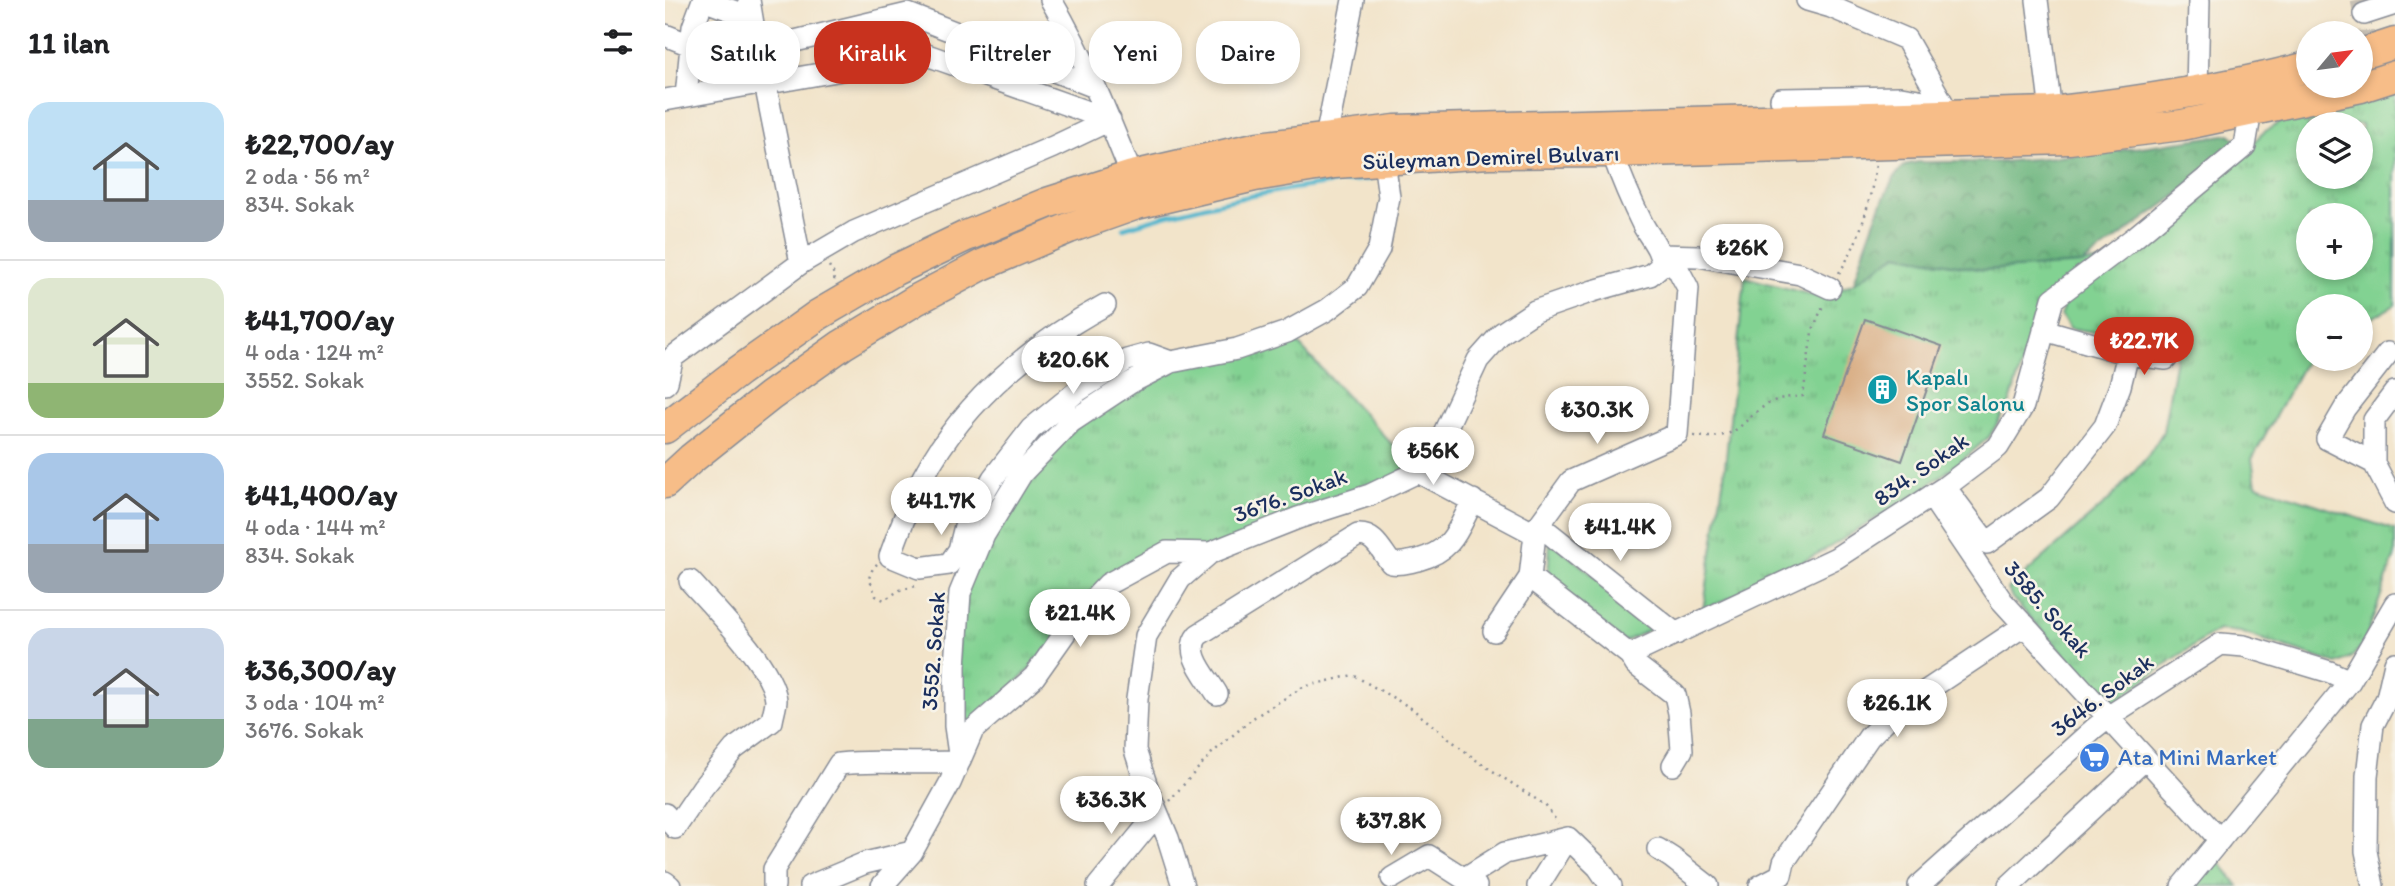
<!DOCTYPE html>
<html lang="tr">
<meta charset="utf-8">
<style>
body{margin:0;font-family:Itim,sans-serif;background:#f2f2f2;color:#202124;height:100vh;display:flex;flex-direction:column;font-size:26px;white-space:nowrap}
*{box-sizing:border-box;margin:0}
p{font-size:23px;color:#757577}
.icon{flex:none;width:38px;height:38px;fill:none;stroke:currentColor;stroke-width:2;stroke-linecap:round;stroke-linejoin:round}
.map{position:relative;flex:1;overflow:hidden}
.details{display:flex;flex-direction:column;background:#fff;width:665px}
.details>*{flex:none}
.top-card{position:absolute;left:21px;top:21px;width:665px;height:63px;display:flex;gap:14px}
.needle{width:46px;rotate:61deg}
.controls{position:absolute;left:1631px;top:21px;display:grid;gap:14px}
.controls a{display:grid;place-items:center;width:77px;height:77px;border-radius:50%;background:#fff;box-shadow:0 4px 10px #0003;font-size:35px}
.price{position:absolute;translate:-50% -60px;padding:0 16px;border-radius:24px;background:#fff;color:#222;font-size:23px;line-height:46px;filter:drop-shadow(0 2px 4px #0008)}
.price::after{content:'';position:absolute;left:50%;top:42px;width:21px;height:16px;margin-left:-10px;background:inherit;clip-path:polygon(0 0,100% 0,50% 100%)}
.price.on{background:#c8321e;color:#fff}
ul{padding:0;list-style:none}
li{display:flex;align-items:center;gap:21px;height:175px;padding:0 28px}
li+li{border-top:2px solid #e0e0e0}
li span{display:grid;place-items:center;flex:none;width:196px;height:140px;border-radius:21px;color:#555}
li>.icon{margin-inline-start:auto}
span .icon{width:84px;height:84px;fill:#fffc;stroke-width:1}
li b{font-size:30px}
h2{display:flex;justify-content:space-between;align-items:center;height:84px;padding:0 28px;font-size:30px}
.tag{padding:0 24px;border-radius:28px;background:#fff;box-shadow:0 4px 10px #0003;font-size:24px;line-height:63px}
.tag.on{background:#c8321e;color:#fff}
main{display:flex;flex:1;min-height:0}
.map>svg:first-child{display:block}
</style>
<main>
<section class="details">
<h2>11 ilan<svg class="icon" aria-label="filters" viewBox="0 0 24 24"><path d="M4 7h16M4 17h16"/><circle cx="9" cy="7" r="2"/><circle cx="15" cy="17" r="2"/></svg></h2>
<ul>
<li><span style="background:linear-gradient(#bfe0f5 70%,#9aa5b1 0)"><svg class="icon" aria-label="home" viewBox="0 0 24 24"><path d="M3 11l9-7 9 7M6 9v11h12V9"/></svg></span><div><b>₺22,700/ay</b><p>2 oda · 56 m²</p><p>834. Sokak</p></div></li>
<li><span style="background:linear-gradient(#dfe7d0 75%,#8fb573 0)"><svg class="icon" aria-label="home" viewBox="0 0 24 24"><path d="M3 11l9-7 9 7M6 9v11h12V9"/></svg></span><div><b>₺41,700/ay</b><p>4 oda · 124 m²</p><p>3552. Sokak</p></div></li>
<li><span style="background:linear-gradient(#a9c7e8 65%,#9aa5b1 0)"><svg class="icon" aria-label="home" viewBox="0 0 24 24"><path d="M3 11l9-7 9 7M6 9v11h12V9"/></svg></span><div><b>₺41,400/ay</b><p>4 oda · 144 m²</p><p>834. Sokak</p></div></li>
<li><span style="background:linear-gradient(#c9d6e8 65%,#7fa58c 0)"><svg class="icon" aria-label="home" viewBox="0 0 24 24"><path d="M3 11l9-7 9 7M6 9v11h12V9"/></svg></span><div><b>₺36,300/ay</b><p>3 oda · 104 m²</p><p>3676. Sokak</p></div></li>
</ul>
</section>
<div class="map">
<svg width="1730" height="886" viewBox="0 0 1730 886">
<defs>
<pattern id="grass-tufts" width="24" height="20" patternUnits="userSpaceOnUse" patternTransform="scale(1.75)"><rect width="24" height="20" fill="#82d292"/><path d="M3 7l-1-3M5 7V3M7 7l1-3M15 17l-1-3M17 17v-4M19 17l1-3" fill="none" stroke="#6aab7a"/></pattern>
<pattern id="forest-crowns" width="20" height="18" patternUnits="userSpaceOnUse" patternTransform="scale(1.75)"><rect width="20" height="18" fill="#69b47c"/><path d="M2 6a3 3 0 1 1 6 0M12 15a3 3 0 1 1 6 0" fill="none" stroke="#569369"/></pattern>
</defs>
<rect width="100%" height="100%" fill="#f7f3e8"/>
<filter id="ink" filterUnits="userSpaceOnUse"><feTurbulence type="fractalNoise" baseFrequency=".0143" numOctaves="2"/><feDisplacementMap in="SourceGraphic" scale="14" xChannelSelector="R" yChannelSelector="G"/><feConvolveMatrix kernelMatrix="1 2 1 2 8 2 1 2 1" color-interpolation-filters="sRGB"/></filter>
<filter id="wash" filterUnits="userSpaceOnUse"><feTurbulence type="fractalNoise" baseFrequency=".00686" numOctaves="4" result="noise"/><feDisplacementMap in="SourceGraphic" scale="28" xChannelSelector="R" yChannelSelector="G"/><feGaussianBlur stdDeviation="1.57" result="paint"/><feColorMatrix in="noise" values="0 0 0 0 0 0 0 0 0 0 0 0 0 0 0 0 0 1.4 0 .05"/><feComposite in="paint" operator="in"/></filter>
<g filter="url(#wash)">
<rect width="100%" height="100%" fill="#f2e4ca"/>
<!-- grass -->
<path fill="url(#grass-tufts)" stroke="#4e8078" stroke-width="2" fill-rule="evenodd" d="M1730,91V305L1696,324V306H1643V356L1587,459L1591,485L1730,530V555L1699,644L1687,657L1672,664L1575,632L1553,630L1507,660L1446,705L1347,598L1343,589L1446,498L1483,456L1498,432L1513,346L1405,328L1396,315L1399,302L1540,188L1599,132L1621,119ZM1643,124H1696V177H1643ZM1643,215H1696V268H1643Z
M1232,254L1319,270L1436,262L1372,317L1345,402L1324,437L1296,461L1257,490L1165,547L1098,583L1038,610L1059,476L1080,277L1154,297L1189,283Z
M622,332L753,472L545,553L502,552L443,584L308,730L290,726L295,593L357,473L465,383Z
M1552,858L1573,886H1527Z"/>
<!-- forest -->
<path fill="url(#forest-crowns)" stroke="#42726d" stroke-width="2" d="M1565,134L1580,146L1417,264L1319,270L1232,254L1189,283C1196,258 1220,182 1238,167C1243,163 1248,163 1254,162H1334L1435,153Z"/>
<!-- park -->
<path fill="#82d292" stroke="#4e8078" stroke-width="2" d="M885,541L992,626L959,642L883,578Z"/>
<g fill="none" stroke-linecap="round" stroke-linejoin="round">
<!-- stream -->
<path stroke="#50b6ce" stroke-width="4.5" d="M458,228C538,203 622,187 705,179"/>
</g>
<g id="blocks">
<!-- building -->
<path fill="#dab189" d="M1200,319L1277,346L1237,461L1159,434Z"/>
</g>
</g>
<g filter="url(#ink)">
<use href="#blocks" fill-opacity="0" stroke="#868a94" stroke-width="2"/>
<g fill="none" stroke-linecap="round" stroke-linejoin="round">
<!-- minor-tunnel -->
<path stroke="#c7c0b4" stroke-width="21" stroke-dasharray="21 10" stroke-linecap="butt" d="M1696,0L1699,14L1698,53"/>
<defs>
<path id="minor" d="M38,0L87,18
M84,0L89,30L113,45L243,14L430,87
M386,0C419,56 443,116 467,176
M1142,0L1166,7L1241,39L1285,116
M1372,0L1386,112
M1699,14L1730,4
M0,35L115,81L262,55L445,120
M98,73L136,263
M1532,92L1534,0
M21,96L28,27L38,0
M1116,99L1236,97L1277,104
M0,100L100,82
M661,138L688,0
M996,255L1033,256L1135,274L1165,288
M440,305C361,348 290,409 251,491C241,512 233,534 225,556L254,568L284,564L294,550L300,526L328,478L366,429L410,393L462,360L484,354L506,362
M1463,354L1501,359
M0,384L2,382L8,357L136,263L189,232L388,147L445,120
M1730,392L1709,420V463L1730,503
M1709,463L1662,439L1680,408L1723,353
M753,472L870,534
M1280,487L1322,543L1384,498L1440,426L1455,386L1463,354L1379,330
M1266,496L1337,601L1555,840
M874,525L1011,634
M865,577L965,655L971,665L1010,695L1014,713L1017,750L1008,765
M829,631L865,577L870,534L874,525L906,481L1012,434L1023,288L1014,271L996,255
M965,655L1171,558L1280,487L1333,447L1358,406L1388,299L1469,238L1580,146L1586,111
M552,694C542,677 518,653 533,635L693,535C710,534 716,551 726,563C736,565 743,562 753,560C789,550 792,531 808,500
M295,761L290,726V666L295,593L319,535L357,473L406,422L465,383L506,362L572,349L622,332L662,310L692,287L714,249L724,197L719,160
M0,814L10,828L38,787L69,749L107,721C108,714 111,706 111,700C108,667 48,607 25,581
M993,849L1007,858L1043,886
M1116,875L1119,862L1204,737L1228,713L1360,625
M727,878L764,856L811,886
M800,878L840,853L903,838L933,867L946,886
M0,882L5,886
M109,886V869L174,764C214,759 254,766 295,761
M145,886L200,863L247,852
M217,886L247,852L285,783L308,730L369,677L410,619L443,584L502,552L545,553
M433,886L492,814
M518,886L503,838L484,793L470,750L472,699L481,636L515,579L545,553L633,518L705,495L753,472L770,452L813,360L837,333L870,311L928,291L985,275L997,265C996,249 985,238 978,225C966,201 956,177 947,152
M873,886L903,838
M1095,886L1116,875
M1254,886L1429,729L1452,711L1556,644L1579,646L1665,672L1685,681
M1344,886L1480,759
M1517,886L1685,681L1730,604
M1708,886L1701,851L1702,776L1708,725L1722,698L1730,663"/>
<path id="highway" d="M1696,54L1730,43
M0,428L74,371L153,315L230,270L301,236L382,203L467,176L593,147L730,130L1386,112C1473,102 1558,89 1643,67
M0,483L26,459L105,396L177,345L251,300L317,265L404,228L472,204L590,176L669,163L824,153L947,152L1404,139L1517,125L1696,87L1730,76"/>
</defs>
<!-- minor casing -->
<use href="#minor" stroke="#868a94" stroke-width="24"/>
<!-- highway casing -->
<use href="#highway" stroke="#868a94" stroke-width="33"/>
<!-- path -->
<path stroke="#868a94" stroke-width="2.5" stroke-dasharray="2 5" stroke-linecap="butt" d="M164,266L170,276L169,282
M1174,273C1196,239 1205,203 1211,164
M1029,436C1080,442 1073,417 1111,400C1119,397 1130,397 1138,396L1147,332L1159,303
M212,564L208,568L204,578L211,596L219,600L235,590L251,586
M504,801L546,754L588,718L638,687L688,675L746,708L811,760L880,805L893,823"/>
<!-- minor -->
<use href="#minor" stroke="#fff" stroke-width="21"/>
<!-- highway -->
<use href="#highway" stroke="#f7bd88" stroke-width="30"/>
</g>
</g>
<!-- icons -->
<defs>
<symbol id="building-disc" viewBox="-11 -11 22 22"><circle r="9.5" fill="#0f9aa8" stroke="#f7f3e8"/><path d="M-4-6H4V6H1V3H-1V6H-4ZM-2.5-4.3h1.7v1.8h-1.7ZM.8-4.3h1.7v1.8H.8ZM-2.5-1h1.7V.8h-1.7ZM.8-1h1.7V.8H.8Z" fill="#fff"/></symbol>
<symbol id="supermarket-disc" viewBox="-11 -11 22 22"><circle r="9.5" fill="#3f7fe0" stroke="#f7f3e8"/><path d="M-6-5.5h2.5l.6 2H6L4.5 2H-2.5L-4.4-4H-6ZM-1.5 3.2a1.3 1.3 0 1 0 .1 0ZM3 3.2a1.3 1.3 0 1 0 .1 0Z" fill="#fff"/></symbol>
</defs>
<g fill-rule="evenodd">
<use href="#building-disc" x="1200" y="372" width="35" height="35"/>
<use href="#supermarket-disc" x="1412" y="740" width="35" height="35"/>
</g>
<g text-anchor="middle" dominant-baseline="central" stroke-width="5" stroke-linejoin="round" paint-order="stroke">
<!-- street labels -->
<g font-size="23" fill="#1b2f5e" stroke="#f7f3e8">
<text transform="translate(826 157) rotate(-2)">Süleyman Demirel Bulvarı</text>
<text transform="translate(1256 469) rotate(-35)">834. Sokak</text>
<text transform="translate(625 495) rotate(-20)">3676. Sokak</text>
<text transform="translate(1383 609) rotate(49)">3585. Sokak</text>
<text transform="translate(268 651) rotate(-86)">3552. Sokak</text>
<text transform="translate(1437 695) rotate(-37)">3646. Sokak</text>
</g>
<!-- culture labels -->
<g font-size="23" fill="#0d838f" stroke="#f7f3e8" text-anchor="start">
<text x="1241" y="377">Kapalı<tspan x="1241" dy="26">Spor Salonu</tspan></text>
</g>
<!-- shop labels -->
<g font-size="23" fill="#366cbe" stroke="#f7f3e8" text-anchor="start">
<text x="1453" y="757">Ata Mini Market</text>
</g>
</g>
</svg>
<div class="controls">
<a><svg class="needle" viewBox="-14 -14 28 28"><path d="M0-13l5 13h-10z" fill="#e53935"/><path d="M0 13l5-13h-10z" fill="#757577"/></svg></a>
<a><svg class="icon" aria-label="layers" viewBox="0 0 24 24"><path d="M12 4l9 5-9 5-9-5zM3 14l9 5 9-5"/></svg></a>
<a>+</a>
<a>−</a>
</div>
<b class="price" style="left:1077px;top:284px">₺26K</b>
<b class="price on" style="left:1479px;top:377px">₺22.7K</b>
<b class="price" style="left:408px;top:396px">₺20.6K</b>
<b class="price" style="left:932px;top:446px">₺30.3K</b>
<b class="price" style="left:768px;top:487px">₺56K</b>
<b class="price" style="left:276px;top:537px">₺41.7K</b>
<b class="price" style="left:955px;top:563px">₺41.4K</b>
<b class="price" style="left:415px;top:649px">₺21.4K</b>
<b class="price" style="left:1232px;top:739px">₺26.1K</b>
<b class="price" style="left:446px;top:836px">₺36.3K</b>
<b class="price" style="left:726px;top:857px">₺37.8K</b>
<div class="top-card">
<a class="tag">Satılık</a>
<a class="tag on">Kiralık</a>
<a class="tag">Filtreler</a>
<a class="tag">Yeni</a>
<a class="tag">Daire</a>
</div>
</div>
</main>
